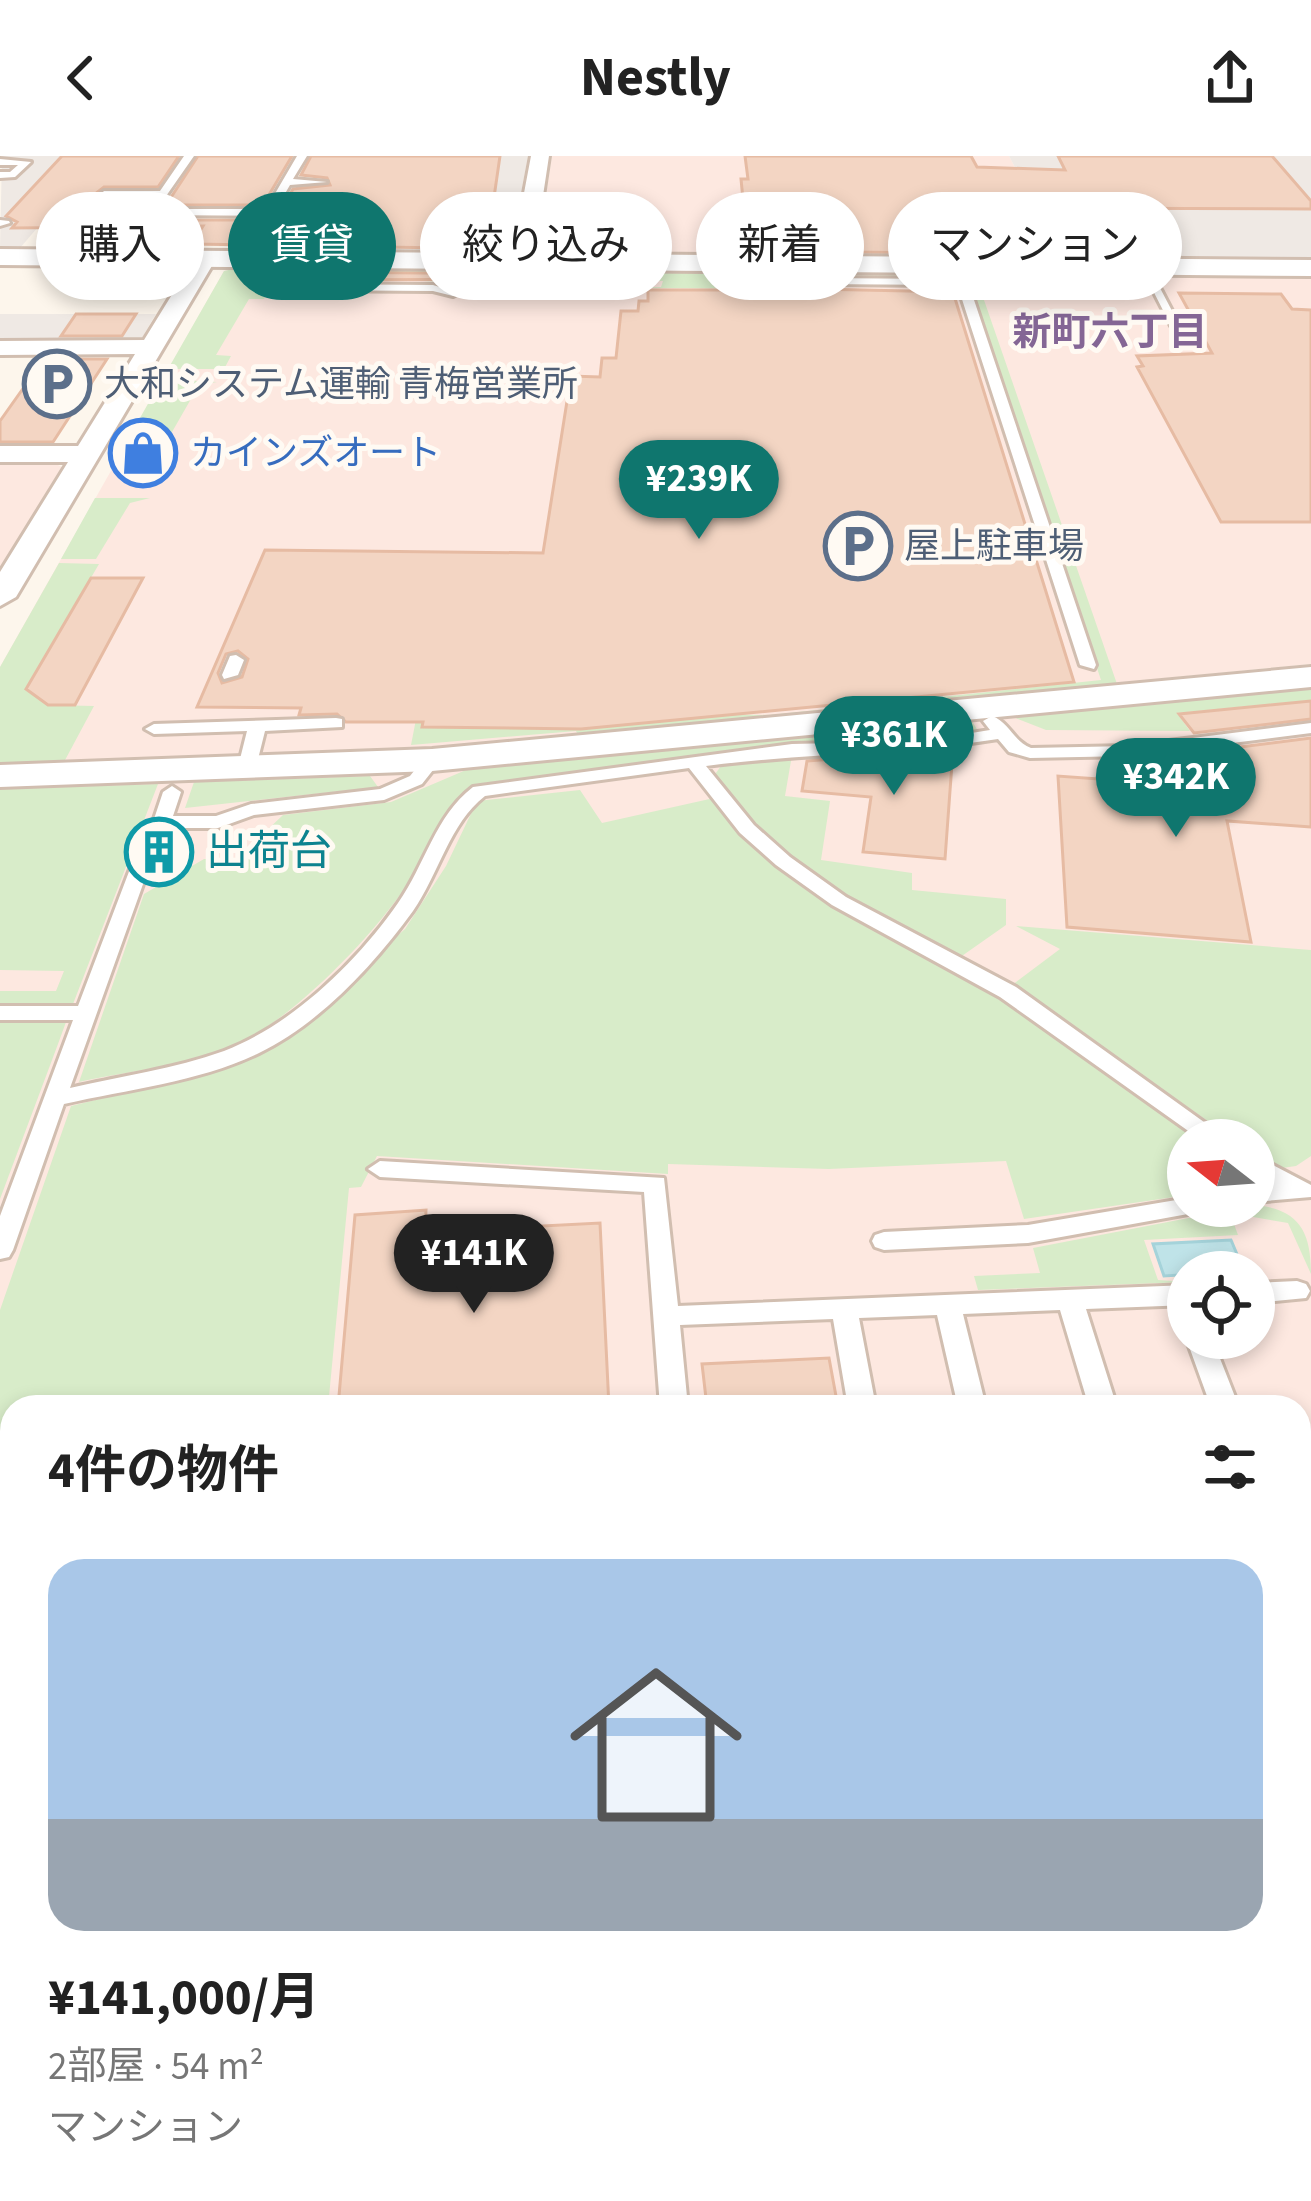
<!DOCTYPE html>
<html lang="ja">
<meta charset="utf-8">
<style>
body{margin:0;font-family:"Source Sans 3","Noto Sans JP",sans-serif;background:#f2f2f2;color:#222;height:100vh;display:flex;flex-direction:column;font-size:45px;white-space:nowrap}
*{box-sizing:border-box;margin:0}
p{font-size:39px;color:#767676}
.icon{flex:none;width:66px;height:66px;fill:none;stroke:currentColor;stroke-width:2;stroke-linecap:round;stroke-linejoin:round}
.map{position:relative;flex:1;overflow:hidden}
.sheet{position:absolute;left:0px;top:1239px;width:1311px;height:807px;display:flex;flex-direction:column;background:#fff;border-radius:36px 36px 0 0;box-shadow:0 6px 18px #0003}
.sheet>*{flex:none}
.banner{position:absolute;left:36px;top:36px;width:1239px;height:108px;display:flex;gap:24px}
.needle{width:78px;rotate:287deg}
.buttons{position:absolute;left:1167px;top:963px;display:grid;gap:24px}
.buttons a{display:grid;place-items:center;width:108px;height:108px;border-radius:50%;background:#fff;box-shadow:0 6px 18px #0003;font-size:60px}
.price{position:absolute;translate:-50% -102px;padding:0 27px;border-radius:42px;background:#0f766e;color:#fff;font-size:39px;line-height:78px;filter:drop-shadow(0 3px 6px #0008)}
.price::after{content:'';position:absolute;left:50%;top:72px;width:36px;height:27px;margin-left:-18px;background:inherit;clip-path:polygon(0 0,100% 0,50% 100%)}
.price.on{background:#222;color:#fff}
ul{padding:0;list-style:none}
li{display:grid;align-content:center;gap:24px;height:636px;padding:0 48px}
li+li{border-top:3px solid #e0e0e0}
li span{display:grid;place-items:center;height:372px;border-radius:36px;color:#555}
li>.icon{margin-inline-start:auto}
span .icon{width:216px;height:216px;fill:#fffc;stroke-width:1}
li b{font-size:51px}
h2{display:flex;justify-content:space-between;align-items:center;height:144px;padding:0 48px;font-size:51px}
.pill{padding:0 42px;border-radius:54px;background:#fff;box-shadow:0 6px 18px #0003;font-size:42px;line-height:108px}
.pill.on{background:#0f766e;color:#fff}
header{display:flex;justify-content:space-between;align-items:center;height:156px;padding:0 48px;background:#fff;font-size:54px;font-weight:700}
.map>svg:first-child{display:block}
</style>
<header><svg class="icon" aria-label="back" viewBox="0 0 24 24"><path d="M15 5l-7 7 7 7"/></svg>Nestly<svg class="icon" aria-label="share" viewBox="0 0 24 24"><path d="M12 15V3M7 8l5-5 5 5M5 13v7h14v-7"/></svg></header>
<div class="map">
<svg width="1311" height="2045" viewBox="0 0 1311 2045">
<rect width="100%" height="100%" fill="#fdf6ec"/>
<!-- commercial -->
<path fill="#fde8e0" fill-rule="evenodd" d="M552,0H1009L1063,102L579,98L580,88H538L543,54H574V46H545Z
M238,112L1311,121V508L437,593L0,608V511L224,115Z
M0,305H50L62,311L0,412Z
M1311,532V2045H0V633L436,617ZM1188,984H1254V1050H1188ZM1188,1116H1254V1182H1188ZM12,1251H1299V2034H12Z"/>
<!-- industrial -->
<path fill="#efe9e4" d="M99,0L20,92H0L2,0Z
M401,0H528L510,94L365,96Z
M1009,0H1311V104L1063,102Z
M0,158H156L142,182L126,187H0Z"/>
<!-- green -->
<path fill="#d8ecc9" d="M238,112H281L264,143H249L216,199L231,200L224,213H168L224,115Z
M308,112L561,115L557,131L542,134V129L306,121L303,128L312,129L300,128Z
M625,116L936,118L937,120L796,119L797,133L628,132L661,131L663,125L624,124Z
M965,118H975L1117,528L578,579L576,575L411,589L418,553L770,559L1101,524Z
M162,223L217,226L199,229L172,276H132Z
M95,342H150L130,347L96,403H61Z
M59,407L99,408L26,533L48,549L94,550L64,606L0,608V511Z
M1311,532V544L1177,557L1190,575L1046,574L1013,561Z
M972,565L978,575L963,579L841,583L476,628C437,653 431,696 405,732C372,780 300,855 247,883C199,909 132,914 79,926L144,738L204,703H255L263,678L283,659L391,646L466,614Z
M792,599L785,640L830,645L821,704L912,717V734L1006,743V769L959,802C866,753 777,707 713,621L721,610Z
M370,620L378,631L185,652L194,626Z
M158,628L73,848L0,849V835H56L64,815L0,814V633Z
M580,634L602,667L714,642L756,689L1000,839L1201,984H1188V1039L1024,1063L1006,1005L829,1013L668,1008V1018L377,1000L361,1031L349,1032L328,1251H12V2034H681L682,2045H0V1154L71,950L217,914L273,891L405,773L446,710L477,645Z
M1016,770L1311,794V1000L1296,1010L1282,1012L1254,996V984H1235L1012,829L1060,793Z
M66,866L58,888L0,1043V867Z
M1256,1049C1300,1054 1311,1076 1311,1118L1288,1067L1230,1057L1238,1079L1144,1084L1158,1124L1188,1126L978,1134L974,1120L1040,1117L1033,1092Z"/>
<!-- water -->
<path fill="#bfe3e8" stroke="#a5d3da" stroke-width="3" d="M1231,1084L1244,1115L1164,1120L1153,1088Z"/>
<!-- building -->
<path fill="#f3d5c3" stroke="#e6bba3" stroke-width="3" fill-rule="evenodd" d="M62,0H179L158,31H104L90,42L98,52L109,46H148L131,71L12,72L17,66L6,60Z
M198,0H292L263,49H166Z
M311,0H500L492,55L515,59L509,93L192,88L203,70L150,71L155,64H312L319,52L284,49L293,33L330,29L327,22L301,19Z
M745,0H971L977,11L1065,14L1058,0H1272L1311,45V53L1028,52L1049,89H953L956,97L748,95L741,23H748Z
M309,116L541,118L540,123L305,124Z
M750,120H809L806,127L816,133L953,136L1074,526L581,573L422,571L423,566H346L337,558L299,559L301,552L197,551L265,394L543,397L571,220L600,221L602,202H616L621,155H638L639,145H648V134H752ZM238,495L248,503L242,521L222,527L218,517L226,498Z
M1179,137L1281,138L1292,153L1311,154V366H1221L1137,211L1143,210L1137,200L1212,197Z
M76,158H136L122,180H61Z
M44,203H107L53,286H0V265Z
M91,422H143L75,549H48L26,533Z
M1311,545V563L1194,577L1179,558Z
M1311,582V671L1227,665L1251,786L1067,771L1058,620L1155,627L1151,602L1217,606L1208,595Z
M953,594L945,703L863,696L871,641L802,635L807,605Z
M426,1054L425,1076L600,1067L609,1251H338L355,1059Z
M829,1202L838,1251H707L702,1208Z"/>
<g fill="none" stroke-linecap="round" stroke-linejoin="round">
<defs>
<path id="service" d="M184,0H194L157,53H266L297,0H307L293,23L327,26L290,29L276,53L316,55L312,60L153,59L122,104H114L156,41H107L98,48L93,45L104,35H160Z
M0,3L31,6L15,21L0,22V16H10L18,9H0Z
M0,64L9,65L10,67L0,70Z
M949,109L954,112L958,124L970,132L1096,509L1094,513L1080,509L959,134L951,129L816,128L810,125L816,122L947,123L944,112Z
M1140,109L1149,111L1181,172L1171,170Z
M299,128L433,129L459,137L453,140L433,135L300,134L279,140L273,137Z
M236,499L244,504L238,519L224,523L222,519L230,500Z
M992,560C1009,566 1014,586 1031,592L1129,590L1311,567V577L1129,600L1030,602L1009,596L998,583C900,599 804,597 706,610L754,669L790,701L846,741L1016,831L1229,984H1201L1000,841L832,749L776,709L740,677L689,612L485,640C449,668 439,718 413,755C374,809 319,868 259,897C199,926 129,933 64,948L13,1094L9,1101L0,1103V1060L73,864H0V850H78L130,713H144L147,717L70,932C121,920 174,913 224,895C292,869 357,806 398,747C425,709 435,660 473,631L792,588L922,585L990,574L983,565Z
M336,562L342,563V571L265,575L256,611L247,616L238,611L247,575L154,578L145,573L154,568Z
M432,599L441,604L422,628L384,644L254,659L218,672H162L153,666L163,636L172,630L181,636L173,660H216L251,648L380,633L410,620L426,600Z
M1254,999L1311,1029V1041L1254,1046V1028H1271L1254,1018Z
M380,1005L664,1022L678,1150L1188,1129V1149L1086,1153L1117,1251H1089L1060,1154L963,1158L986,1251H958L937,1159L859,1162L876,1251H848L833,1163L680,1169L688,1251H660L644,1036L380,1021L368,1013Z
M1188,1042V1050H1202L1199,1056L1028,1087L884,1094L875,1091L872,1085L875,1079L884,1076L1028,1069Z
M1297,1125L1306,1128L1310,1135L1306,1142L1254,1147V1127Z
M1188,1178V1182H1212L1239,1251H1211L1186,1182Z
M1299,1284H1311V1306L1299,1308Z
M1299,1437L1311,1443V1496L1299,1489Z
M1301,1633L1311,1637V1694L1299,1689Z
M721,2034H759L760,2045H722Z
M1165,2034H1203L1206,2045H1168Z"/>
<path id="minor" d="M531,0H549L533,106L522,112L511,106Z
M197,98L216,103L16,441L0,450V416L68,306H0V290H78L135,198L0,199V185L144,184Z
M1311,511V531L432,615L0,631V609L432,593Z"/>
<path id="tertiary" d="M0,93L1311,104V120L0,109Z"/>
</defs>
<!-- service casing -->
<use href="#service" stroke="#d1beb0" stroke-width="6"/>
<!-- minor casing -->
<use href="#minor" stroke="#d1beb0" stroke-width="6"/>
<!-- tertiary casing -->
<use href="#tertiary" stroke="#d1beb0" stroke-width="6"/>
<!-- service -->
<use href="#service" fill="#fff" fill-rule="evenodd"/>
<!-- minor -->
<use href="#minor" fill="#fff" fill-rule="evenodd"/>
<!-- tertiary -->
<use href="#tertiary" fill="#fff" fill-rule="evenodd"/>
</g>
<!-- icons -->
<defs>
<symbol id="parking-ring" viewBox="-11 -11 22 22"><circle r="9.5" fill="#fffaf3" stroke="#5c6f8a" stroke-width="1.5"/><path d="M-3.5-5.5H1a3.5 3.5 0 0 1 0 7H-1V5.5H-3.5ZM-1-3.4V-.6H.8a1.4 1.4 0 0 0 0-2.8Z" fill="#5c6f8a"/></symbol>
<symbol id="shop-ring" viewBox="-11 -11 22 22"><circle r="9.5" fill="#fffaf3" stroke="#3f7fe0" stroke-width="1.5"/><path d="M-5-2.5h2.3a2.7 3.5 0 0 1 5.4 0H5L5.5 6h-11ZM-1.5-2.5h3a1.5 2.3 0 0 0-3 0Z" fill="#3f7fe0"/></symbol>
<symbol id="building-ring" viewBox="-11 -11 22 22"><circle r="9.5" fill="#fffaf3" stroke="#0f9aa8" stroke-width="1.5"/><path d="M-4-6H4V6H1V3H-1V6H-4ZM-2.5-4.3h1.7v1.8h-1.7ZM.8-4.3h1.7v1.8H.8ZM-2.5-1h1.7V.8h-1.7ZM.8-1h1.7V.8H.8Z" fill="#0f9aa8"/></symbol>
</defs>
<g fill-rule="evenodd">
<use href="#parking-ring" x="19" y="190" width="76" height="76"/>
<use href="#shop-ring" x="105" y="259" width="76" height="76"/>
<use href="#parking-ring" x="820" y="352" width="76" height="76"/>
<use href="#building-ring" x="121" y="658" width="76" height="76"/>
</g>
<g text-anchor="middle" dominant-baseline="central" stroke-width="10" stroke-linejoin="round" paint-order="stroke">
<!-- far-service labels -->
<g font-size="36" fill="#4e5e75" stroke="#fffaf3" text-anchor="start">
<text x="104" y="228">大和システム運輸 青梅営業所</text>
<text x="904" y="390">屋上駐車場</text>
</g>
<!-- far-shop labels -->
<g font-size="36" fill="#366cbe" stroke="#fffaf3" text-anchor="start">
<text x="190" y="297">カインズオート</text>
</g>
<!-- far-neighbourhood labels -->
<g font-size="39" font-weight="bold" fill="#846695" stroke="#fffaf3">
<text x="1110" y="177">新町六丁目</text>
</g>
<!-- culture labels -->
<g font-size="42" fill="#0d838f" stroke="#fffaf3" text-anchor="start">
<text x="206" y="696">出荷台</text>
</g>
</g>
</svg>
<div class="buttons">
<a><svg class="needle" viewBox="-14 -14 28 28"><path d="M0-13l5 13h-10z" fill="#e53935"/><path d="M0 13l5-13h-10z" fill="#767676"/></svg></a>
<a><svg class="icon" aria-label="locate" viewBox="0 0 24 24"><circle cx="12" cy="12" r="6"/><path d="M12 2v4M12 18v4M2 12h4M18 12h4"/></svg></a>
</div>
<b class="price" style="left:699px;top:386px">¥239K</b>
<b class="price" style="left:894px;top:642px">¥361K</b>
<b class="price" style="left:1176px;top:684px">¥342K</b>
<b class="price on" style="left:474px;top:1160px">¥141K</b>
<div class="banner">
<a class="pill">購入</a>
<a class="pill on">賃貸</a>
<a class="pill">絞り込み</a>
<a class="pill">新着</a>
<a class="pill">マンション</a>
</div>
<section class="sheet">
<h2>4件の物件<svg class="icon" aria-label="filters" viewBox="0 0 24 24"><path d="M4 7h16M4 17h16"/><circle cx="9" cy="7" r="2"/><circle cx="15" cy="17" r="2"/></svg></h2>
<ul>
<li><span style="background:linear-gradient(#a9c7e8 70%,#9aa5b1 0)"><svg class="icon" aria-label="home" viewBox="0 0 24 24"><path d="M3 11l9-7 9 7M6 9v11h12V9"/></svg></span><div><b>¥141,000/月</b><p>2部屋 · 54 m²</p><p>マンション</p></div></li>
</ul>
</section>
</div>
